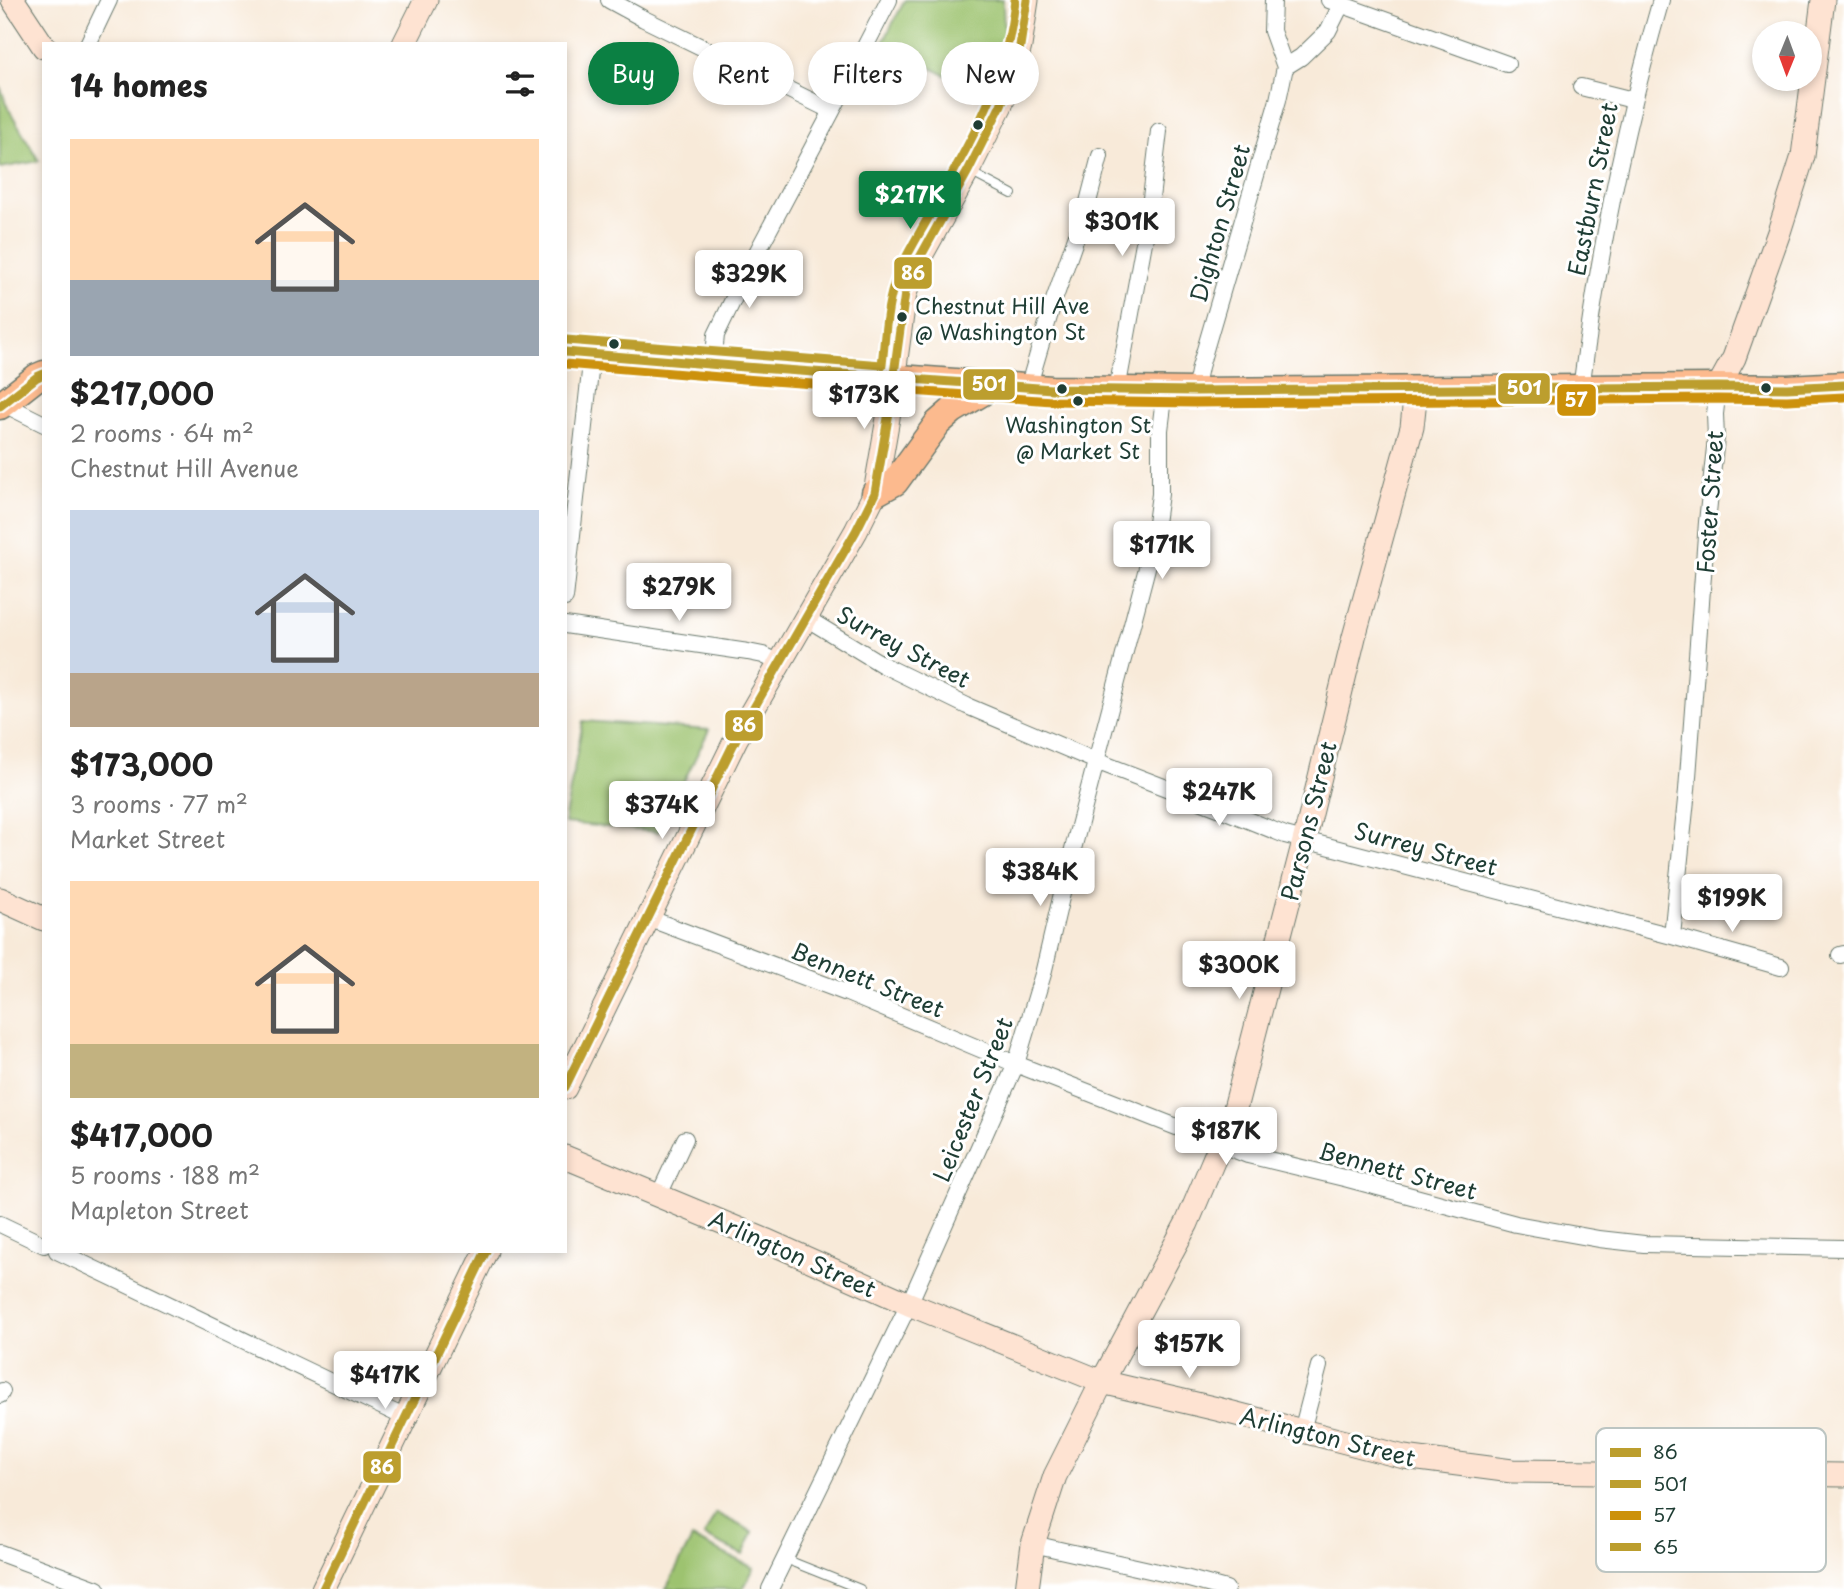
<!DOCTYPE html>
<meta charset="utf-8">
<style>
body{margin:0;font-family:"Playpen Sans",sans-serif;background:#f6f6f6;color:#222;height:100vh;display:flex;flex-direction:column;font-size:26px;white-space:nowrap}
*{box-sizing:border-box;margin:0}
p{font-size:23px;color:#767676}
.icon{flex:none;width:38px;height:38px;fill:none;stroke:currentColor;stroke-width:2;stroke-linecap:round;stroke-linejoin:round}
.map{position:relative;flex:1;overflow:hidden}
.panel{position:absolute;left:42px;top:42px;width:525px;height:1211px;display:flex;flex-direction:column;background:#fff;border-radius:0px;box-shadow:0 4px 10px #0003}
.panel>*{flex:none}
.guide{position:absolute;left:588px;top:42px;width:665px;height:63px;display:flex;gap:14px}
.needle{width:46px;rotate:181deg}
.buttons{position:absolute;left:1752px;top:21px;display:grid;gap:14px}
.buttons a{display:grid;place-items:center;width:70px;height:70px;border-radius:50%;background:#fff;box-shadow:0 4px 10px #0003;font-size:35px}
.price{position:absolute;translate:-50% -60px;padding:0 16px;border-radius:7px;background:#fff;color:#222;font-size:23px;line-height:46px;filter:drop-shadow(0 2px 4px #0008)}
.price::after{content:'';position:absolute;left:50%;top:42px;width:21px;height:16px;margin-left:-10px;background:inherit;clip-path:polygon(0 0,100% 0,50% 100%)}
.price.active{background:#0b8043;color:#fff}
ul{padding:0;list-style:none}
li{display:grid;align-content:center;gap:14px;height:371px;padding:0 28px}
li span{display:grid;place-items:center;height:217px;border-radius:0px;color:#555}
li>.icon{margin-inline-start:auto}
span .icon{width:126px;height:126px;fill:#fffc;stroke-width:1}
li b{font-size:30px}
h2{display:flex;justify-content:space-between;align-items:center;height:84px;padding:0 28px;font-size:30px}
.chip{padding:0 24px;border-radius:32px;background:#fff;box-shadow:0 4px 10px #0003;font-size:24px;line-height:63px}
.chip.active{background:#0b8043;color:#fff}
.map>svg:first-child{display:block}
</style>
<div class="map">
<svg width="1844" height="1589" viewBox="0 0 1844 1589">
<rect width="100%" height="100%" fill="#fff"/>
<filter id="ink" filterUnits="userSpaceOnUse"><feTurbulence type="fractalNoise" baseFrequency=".0143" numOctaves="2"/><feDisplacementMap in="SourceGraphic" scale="14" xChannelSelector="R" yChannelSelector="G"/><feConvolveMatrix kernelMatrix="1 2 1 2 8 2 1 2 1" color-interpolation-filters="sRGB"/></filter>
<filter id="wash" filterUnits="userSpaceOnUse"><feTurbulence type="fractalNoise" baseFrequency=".00686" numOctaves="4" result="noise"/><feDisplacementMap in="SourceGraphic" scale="28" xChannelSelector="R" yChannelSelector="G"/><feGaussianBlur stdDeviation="1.57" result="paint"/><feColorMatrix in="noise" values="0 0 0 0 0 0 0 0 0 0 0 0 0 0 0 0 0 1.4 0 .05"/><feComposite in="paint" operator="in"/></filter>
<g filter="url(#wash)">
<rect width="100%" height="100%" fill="#f8ead9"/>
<!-- green -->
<path fill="#9dc36f" stroke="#5e8052" stroke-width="2" d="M905,0H1003L1004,36L986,95L882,44Z
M0,86L7,106L39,161L0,168Z
M583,721L709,730L659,832L565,823V816Z
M716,1513L753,1532L743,1555L704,1536Z
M692,1538L754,1568L743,1589H666Z"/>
</g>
<g filter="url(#ink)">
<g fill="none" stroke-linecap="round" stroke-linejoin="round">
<defs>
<path id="lane" d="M970,172L1012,194
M785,1557L795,1563L860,1589"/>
<path id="street" d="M609,0L644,19L832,111
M1329,0L1507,64
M88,44L109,0
M1285,67L1301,57L1328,31L1341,5
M1581,87L1633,100
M713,365L716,335L745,275L832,111L889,0
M1028,388L1053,303L1087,206L1100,156
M1581,389C1598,256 1624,128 1661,0
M1117,390L1149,215L1159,131
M1195,391L1200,367L1278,100L1285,67L1272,31L1273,0
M4,404L44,424
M565,598L592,354
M806,618L883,665L967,706L1096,761L1221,809L1285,835L1672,936L1781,967
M565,625L748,652L763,655L780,663
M648,918L847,993L1016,1064L1248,1155L1348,1179L1516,1224L1599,1239L1644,1244L1844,1248
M1672,936L1687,790L1707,522L1716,438L1715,414L1718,387
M1840,955L1844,954
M659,1195L685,1139
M0,1224L44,1245
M57,1251L406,1418
M0,1395L2,1391
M1302,1431L1319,1366
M1033,1544L1185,1578L1226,1589
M0,1553L97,1589
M770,1589L909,1304L1016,1064L1043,974L1068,868L1153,545L1160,494V430L1165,390"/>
<path id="secondary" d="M13,0L44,47
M404,44L426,0
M1718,387L1734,358L1779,232L1803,156L1823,0
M0,899L44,919
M565,1088L736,739L856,531L875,493L888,418L905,293L918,261L968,171L1001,105L1014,70L1020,46L1027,0
M565,1157L765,1240L909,1304L1102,1382L1217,1409L1404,1457L1512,1471L1844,1475
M323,1589L486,1251
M1027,1589L1033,1544L1055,1476L1102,1382L1187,1223L1220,1145L1230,1128L1308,826L1354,637L1412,427L1416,389"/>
<path id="primary" d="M565,352L745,367L1052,389L1195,391L1718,387L1787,388L1844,385
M0,406L37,377L44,374
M875,493L895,482L938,423L953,410L993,386"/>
</defs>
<!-- lane casing -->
<use href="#lane" stroke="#6b7a6e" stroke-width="10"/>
<!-- street casing -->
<use href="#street" stroke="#6b7a6e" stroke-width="18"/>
<!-- secondary casing -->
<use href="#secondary" stroke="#6b7a6e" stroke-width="25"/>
<!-- primary casing -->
<use href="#primary" stroke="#6b7a6e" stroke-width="29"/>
<!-- lane -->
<use href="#lane" stroke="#fff" stroke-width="8"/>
<!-- street -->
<use href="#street" stroke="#fff" stroke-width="16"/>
<!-- secondary -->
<use href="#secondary" stroke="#fee3d2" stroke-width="23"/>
<!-- primary -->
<use href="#primary" stroke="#fcba8e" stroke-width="26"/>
<defs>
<path id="bus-1" d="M565,1087L736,739L856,531L875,493L888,418L905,293L918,261L968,171L1001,105L1014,70L1020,46L1027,0
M323,1589L486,1251"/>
<path id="bus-2" d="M565,352L745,367L1052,389L1195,391L1718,387L1787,388L1844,385
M0,406L37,377L44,374"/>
<path id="bus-3" d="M565,364L744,379L1052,401L1195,403L1718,399L1787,400L1844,397"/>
<path id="bus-4" d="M566,340L882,365C885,338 886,310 894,285C902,261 916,240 928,218C969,143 1006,88 1015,0"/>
</defs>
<!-- bus-1 casing -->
<use href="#bus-1" stroke="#fff" stroke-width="14"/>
<!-- bus-2 casing -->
<use href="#bus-2" stroke="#fff" stroke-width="14"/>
<!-- bus-3 casing -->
<use href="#bus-3" stroke="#fff" stroke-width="14"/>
<!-- bus-4 casing -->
<use href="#bus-4" stroke="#fff" stroke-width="14"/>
<!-- bus-1 -->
<use href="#bus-1" stroke="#bc9e2e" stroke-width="9"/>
<!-- bus-2 -->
<use href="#bus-2" stroke="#bc9e2e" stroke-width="9"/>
<!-- bus-3 -->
<use href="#bus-3" stroke="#cc910a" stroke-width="9"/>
<!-- bus-4 -->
<use href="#bus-4" stroke="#bc9e2e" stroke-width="9"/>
</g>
</g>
<!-- markers -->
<g fill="#1f3d34" stroke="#fff" stroke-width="2.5">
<circle cx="978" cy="125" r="6"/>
<circle cx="902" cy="317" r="6"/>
<circle cx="614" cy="344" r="6"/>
<circle cx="1766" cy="388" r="6"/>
<circle cx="1062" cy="389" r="6"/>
<circle cx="1078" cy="401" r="6"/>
</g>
<g text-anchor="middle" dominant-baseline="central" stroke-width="6" stroke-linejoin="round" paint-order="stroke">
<!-- bus labels -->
<g font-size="21" fill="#1f3d34" stroke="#fff" text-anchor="start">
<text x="915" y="305">Chestnut Hill Ave<tspan x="915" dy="26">@ Washington St</tspan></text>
<text x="1078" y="424" text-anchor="middle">Washington St<tspan x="1078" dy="26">@ Market St</tspan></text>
</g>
<!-- street labels -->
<g font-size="23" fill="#1f3d34" stroke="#fff">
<text transform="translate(1592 189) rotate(-79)">Eastburn Street</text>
<text transform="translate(1219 223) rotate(-74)">Dighton Street</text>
<text transform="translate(1709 502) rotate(-86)">Foster Street</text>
<text transform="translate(904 646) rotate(28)">Surrey Street</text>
<text transform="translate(1308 821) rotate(-76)">Parsons Street</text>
<text transform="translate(1426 848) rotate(15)">Surrey Street</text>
<text transform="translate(868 979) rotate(22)">Bennett Street</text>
<text transform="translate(972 1099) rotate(-68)">Leicester Street</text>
<text transform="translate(1398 1170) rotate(15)">Bennett Street</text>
<text transform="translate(793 1253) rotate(24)">Arlington Street</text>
<text transform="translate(1328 1436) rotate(14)">Arlington Street</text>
</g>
</g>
<!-- legend -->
<rect x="1596" y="1428" width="230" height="144" rx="10" fill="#fff" stroke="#bcc5c2" stroke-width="2"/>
<rect x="1610" y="1448" width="31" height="9" fill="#bc9e2e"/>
<rect x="1610" y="1480" width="31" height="8" fill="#bc9e2e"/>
<rect x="1610" y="1511" width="31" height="9" fill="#cc910a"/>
<rect x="1610" y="1543" width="31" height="8" fill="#bc9e2e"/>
<g font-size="19" fill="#1f3d34">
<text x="1653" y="1459">86</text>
<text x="1653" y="1491">501</text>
<text x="1653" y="1522">57</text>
<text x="1653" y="1554">65</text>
</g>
<g stroke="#fff" stroke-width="2.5">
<rect x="893" y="256" width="40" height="34" rx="7" fill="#bc9e2e"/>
<rect x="962" y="368" width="54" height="33" rx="7" fill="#bc9e2e"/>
<rect x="1497" y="372" width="54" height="33" rx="7" fill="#bc9e2e"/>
<rect x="1556" y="383" width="41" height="34" rx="7" fill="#cc910a"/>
<rect x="724" y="709" width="40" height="33" rx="7" fill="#bc9e2e"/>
<rect x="362" y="1450" width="40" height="34" rx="7" fill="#bc9e2e"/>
</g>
<g font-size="19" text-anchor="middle" font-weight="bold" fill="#fff">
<text x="913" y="280">86</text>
<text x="989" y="391">501</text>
<text x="1524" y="395">501</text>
<text x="1576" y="407">57</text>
<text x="744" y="732">86</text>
<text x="382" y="1474">86</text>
</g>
</svg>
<div class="buttons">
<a><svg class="needle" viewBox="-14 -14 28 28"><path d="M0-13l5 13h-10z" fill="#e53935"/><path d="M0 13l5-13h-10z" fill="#767676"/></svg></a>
</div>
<b class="price active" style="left:910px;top:231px">$217K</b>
<b class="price" style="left:1122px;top:258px">$301K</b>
<b class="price" style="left:749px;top:310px">$329K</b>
<b class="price" style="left:864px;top:431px">$173K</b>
<b class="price" style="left:1162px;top:581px">$171K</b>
<b class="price" style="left:679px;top:623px">$279K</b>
<b class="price" style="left:1219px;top:828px">$247K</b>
<b class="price" style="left:662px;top:841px">$374K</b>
<b class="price" style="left:1040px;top:908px">$384K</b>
<b class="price" style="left:1732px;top:934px">$199K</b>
<b class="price" style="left:1239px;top:1001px">$300K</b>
<b class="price" style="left:1226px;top:1167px">$187K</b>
<b class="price" style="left:1189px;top:1380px">$157K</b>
<b class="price" style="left:385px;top:1411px">$417K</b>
<div class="guide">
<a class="chip active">Buy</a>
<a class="chip">Rent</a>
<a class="chip">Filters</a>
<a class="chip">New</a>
</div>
<section class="panel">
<h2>14 homes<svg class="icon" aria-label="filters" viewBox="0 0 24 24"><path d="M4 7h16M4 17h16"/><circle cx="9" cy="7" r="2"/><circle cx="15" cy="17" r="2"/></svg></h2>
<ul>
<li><span style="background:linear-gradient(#ffd9b3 65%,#9aa5b1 0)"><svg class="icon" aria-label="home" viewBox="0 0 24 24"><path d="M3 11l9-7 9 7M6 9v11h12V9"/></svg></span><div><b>$217,000</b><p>2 rooms · 64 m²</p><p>Chestnut Hill Avenue</p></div></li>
<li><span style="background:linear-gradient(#c9d6e8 75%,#b9a48a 0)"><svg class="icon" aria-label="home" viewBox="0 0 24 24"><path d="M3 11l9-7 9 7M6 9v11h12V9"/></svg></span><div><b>$173,000</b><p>3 rooms · 77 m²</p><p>Market Street</p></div></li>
<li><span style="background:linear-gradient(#ffd9b3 75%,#c2b280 0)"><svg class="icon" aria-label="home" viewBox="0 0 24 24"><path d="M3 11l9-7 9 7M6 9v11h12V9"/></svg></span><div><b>$417,000</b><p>5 rooms · 188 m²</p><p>Mapleton Street</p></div></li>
</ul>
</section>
</div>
